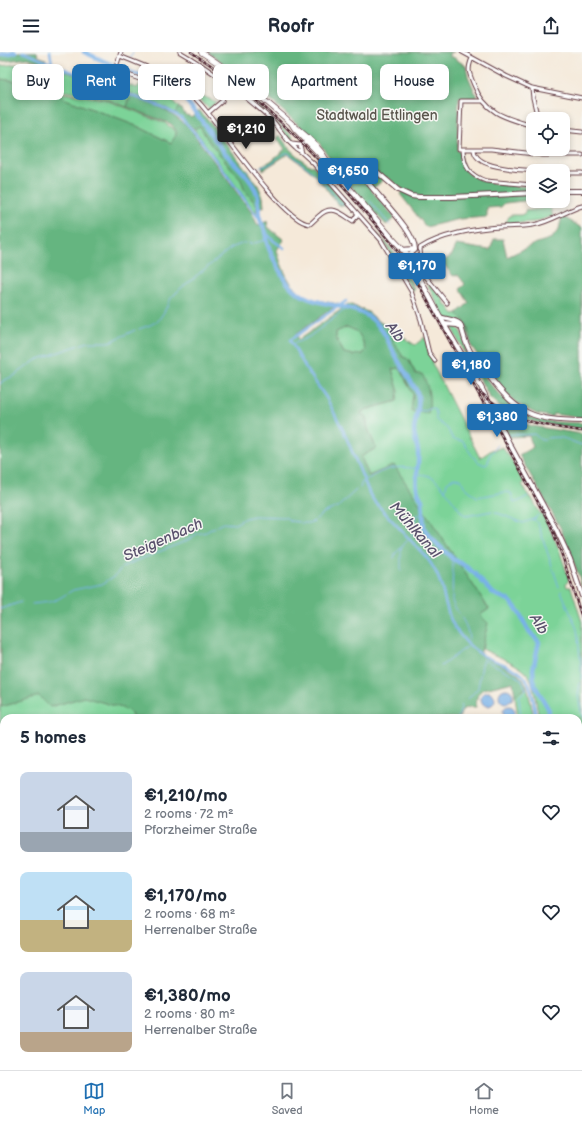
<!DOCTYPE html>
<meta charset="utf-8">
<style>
body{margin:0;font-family:"Balsamiq Sans",sans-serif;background:#f2f2f3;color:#1f2937;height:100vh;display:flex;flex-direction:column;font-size:15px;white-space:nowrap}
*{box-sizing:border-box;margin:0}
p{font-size:13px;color:#747a83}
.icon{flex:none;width:22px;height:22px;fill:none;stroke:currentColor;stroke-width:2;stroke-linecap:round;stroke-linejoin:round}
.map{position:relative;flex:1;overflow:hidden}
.side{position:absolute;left:0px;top:662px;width:582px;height:356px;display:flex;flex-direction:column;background:#fff;border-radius:12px 12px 0 0;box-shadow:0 2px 6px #0003}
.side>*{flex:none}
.banner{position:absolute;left:12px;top:12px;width:558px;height:36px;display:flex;gap:8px}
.buttons{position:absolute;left:526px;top:60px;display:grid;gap:8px}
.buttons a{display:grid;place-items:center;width:44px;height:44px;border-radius:8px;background:#fff;box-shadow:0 2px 6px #0003;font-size:20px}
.price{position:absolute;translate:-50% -34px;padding:0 9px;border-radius:4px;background:#1f6fb2;color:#fff;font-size:13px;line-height:26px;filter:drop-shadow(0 1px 2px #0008)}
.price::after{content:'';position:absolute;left:50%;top:24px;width:12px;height:9px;margin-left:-6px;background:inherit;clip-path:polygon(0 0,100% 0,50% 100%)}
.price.current{background:#222;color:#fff}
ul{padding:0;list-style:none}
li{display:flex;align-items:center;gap:12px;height:100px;padding:0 20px}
li span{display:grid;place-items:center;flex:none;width:112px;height:80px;border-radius:8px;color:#555}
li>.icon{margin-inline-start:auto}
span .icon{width:48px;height:48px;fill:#fffc;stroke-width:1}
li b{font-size:17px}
h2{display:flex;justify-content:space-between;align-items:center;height:48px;padding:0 20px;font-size:17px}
.tag{padding:0 14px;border-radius:8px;background:#fff;box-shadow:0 2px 6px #0003;font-size:14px;line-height:36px}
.tag.current{background:#1f6fb2;color:#fff}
header{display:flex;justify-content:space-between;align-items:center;height:52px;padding:0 20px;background:#fff;font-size:18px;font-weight:800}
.menu{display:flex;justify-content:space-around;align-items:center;height:56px;border-top:1px solid #e0e1e3;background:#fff;font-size:11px;color:#747a83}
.menu a{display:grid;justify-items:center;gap:2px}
.menu .current{color:#1f6fb2}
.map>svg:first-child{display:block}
</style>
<header><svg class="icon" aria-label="menu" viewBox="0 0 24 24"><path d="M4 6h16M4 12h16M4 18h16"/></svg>Roofr<svg class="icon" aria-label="share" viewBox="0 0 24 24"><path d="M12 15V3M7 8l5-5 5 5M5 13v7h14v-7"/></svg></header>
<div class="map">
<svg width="582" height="1018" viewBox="0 0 582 1018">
<rect width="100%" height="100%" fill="#f6f6f2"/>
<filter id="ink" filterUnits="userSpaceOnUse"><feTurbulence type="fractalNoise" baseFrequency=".025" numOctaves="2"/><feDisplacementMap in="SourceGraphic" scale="8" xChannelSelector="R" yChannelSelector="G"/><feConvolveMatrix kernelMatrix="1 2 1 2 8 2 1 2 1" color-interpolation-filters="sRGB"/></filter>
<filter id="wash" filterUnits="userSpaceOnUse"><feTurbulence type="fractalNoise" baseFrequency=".012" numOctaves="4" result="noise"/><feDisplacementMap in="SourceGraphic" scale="16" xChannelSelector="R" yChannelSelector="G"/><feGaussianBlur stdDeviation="0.9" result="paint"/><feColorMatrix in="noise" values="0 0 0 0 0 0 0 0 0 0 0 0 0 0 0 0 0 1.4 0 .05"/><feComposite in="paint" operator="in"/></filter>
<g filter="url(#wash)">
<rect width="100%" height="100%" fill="#f5e9d9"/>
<!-- green -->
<path fill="#7cd398" stroke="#637962" d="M31,9L41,13L47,12L130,44L127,55L104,46L70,40L41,38L40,32L0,27V14L24,11Z
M86,22L98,27L103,26L112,30L113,28H116L137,36L140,32L144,33L142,37L164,45V46L168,49L169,46L179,55L175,61L165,55L85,23Z
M184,28L204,40L200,46L202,44C207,46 211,47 216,50L209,57L182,32Z
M235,33L267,60L294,86L292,89L277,72L234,35Z
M62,41L104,47L165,71L176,79V84L171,91L139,75L63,46Z
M200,73L208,88L241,128L244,137L257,154L256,161L194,77Z
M549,156L551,157L553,164L534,170L505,172L510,163H521L525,161V159Z
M375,179C392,194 405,216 414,238L412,239L407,229L406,230L383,188Z
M424,225L444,247L445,253L448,254L454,262L457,261L467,272L468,286H466L465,277L461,270L447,267L442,262Z
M453,274C463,276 463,289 466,297L463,299L452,276Z
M347,275C360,280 361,284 366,298L363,302L354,303L344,301L336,286V280Z
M395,280L415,293L425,285L429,302L433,309L432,311L480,406L493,397L495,398L502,395L511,407L524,431L522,432L530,446L531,445L540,461L543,462L559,497L569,527L566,532L567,535H571L582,570V816L578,820V666H539C537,657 534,633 530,626C524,613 494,603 482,597L483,593L480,563L489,557L394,414L368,424L361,405L376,396L368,377L366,366L361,361L365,358L397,349L398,337L392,317L400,316L405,326L406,330L427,362L416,322L408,307L403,305L393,288Z
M527,634L534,666H518L515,644Z
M39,643L50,655L84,644L129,658L133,666H4V741L0,742V653L1,655Z
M578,837L582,840V903L578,910Z
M44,1014H123L125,1018H45Z"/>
<!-- forest -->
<path fill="#65b580" stroke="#586a56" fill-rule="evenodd" d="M19,0H37L38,4L46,7L44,11L28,6L0,10V4Z
M207,0H454L450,1V5H453L466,14L468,24L476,42V46H459L457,99L461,100C461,104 461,109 462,113C474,135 511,133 533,135V148L505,151L501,155L487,156V165L460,167L426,175L400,142L403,138L387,125L371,138L395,166L386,173L348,131L319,91L266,44L237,21Z
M0,27L40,32L41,39L62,41L63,46L139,75L171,91L176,83V79L171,72L127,55L130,44C153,53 173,58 190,77L252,161L257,172L260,173L267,169L268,175L284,188L277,198C282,216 290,239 310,246C319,249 329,250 338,252L296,282L298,288L349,252L368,260L380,270L395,280L393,288L403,305L408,307L416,322H422C429,334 431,348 428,362L411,359L413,342C408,334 405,325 400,316L392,317L398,337L397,349L365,358L361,361L366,365L368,377L376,396L361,405L369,424L394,413L489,557L480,563L488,571L480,603C495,611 520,617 527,634L515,644L513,630L484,637C476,641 477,647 476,655H469L462,658L459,666H133L129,658L84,645L50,655L39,644L1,655ZM347,275C360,280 361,284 366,298L363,302L354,303L344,301L336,286V280Z
M179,55L187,64L189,63L191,65L199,58L206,65L258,133L263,145L264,155L257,154L244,137L241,128L208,88L200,74L194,77L175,61Z
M280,83C288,97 297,105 311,114L313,113L347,153L343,154L339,153C331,143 318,125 308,117C301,111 295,108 288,102L263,118L262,114L271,109L285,97L277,86Z
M562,164L582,176V366L553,362L552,365L537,362L521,354L507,343L471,294L467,272L457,261L469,251L460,237L465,232L458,223L453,224L442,210L452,203L456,193L490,198L494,187H503L507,205L534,192L552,186L559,177Z
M465,297C481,320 503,355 531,365C547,371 565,370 582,371V378L534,370L522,366L499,354L490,346L464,299Z
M510,367L532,374L582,382V537L579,524L560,475L519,403L533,395L529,384L509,385L505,377Z
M582,936V997H581L578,1006V941Z
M161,1014H430L429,1018H159Z
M528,1014H576L574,1018H526Z"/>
<!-- water -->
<path fill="#78b1e8" stroke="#61688a" d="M499 644a7 7 0 1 1 14 0a7 7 0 1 1-14 0Z
M481 647a7 7 0 1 1 14 0a7 7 0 1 1-14 0Z
M503 660a6 6 0 1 1 12 0a6 6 0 1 1-12 0Z"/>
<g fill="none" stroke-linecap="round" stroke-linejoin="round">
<!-- stream -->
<path stroke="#78b1e8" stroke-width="1" d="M130,7L133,0
M124,18L125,15
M253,117C260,116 266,114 272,111C277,107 282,101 288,101L308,116L324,131L339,150L344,153
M244,121L248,119
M370,149L390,173
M243,191H245
M248,191L252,192
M254,191L266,188
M139,277L150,273L158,269L164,260L171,246L181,236L231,196L241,192
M293,292L309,285L347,256
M0,332L4,328L14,324L36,308L88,290H108L114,288L135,278
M417,358L425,359L432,356C437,358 436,363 436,368L447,376L453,387L463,389C468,397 475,412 486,413L488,411L489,404L498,393
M509,383L515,382L525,383L534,382L541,388H545
M547,386C564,383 568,389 582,393
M416,422C420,423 425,422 429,424C441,429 454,451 462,461L466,464L492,459
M368,427C384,416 398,413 417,417
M360,436L362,430L367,427
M445,439L447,430L454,426L461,427L464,434L477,445L506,440L511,441L514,450H518L528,444
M495,460L523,471L534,467L538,472L559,535
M316,467L325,460L338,455L356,438
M534,467L538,463
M301,471H308L314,469
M217,474L223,471L235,472L245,466L254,464L285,465L291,469L299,470
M412,484L416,463H423
M401,495V519
M394,506L395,502L408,488
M453,507L452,549C458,563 469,572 469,588
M561,539L577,577L581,613V626L578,644L582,665
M32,552L49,550L58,547L73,538L102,532L116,523L121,516L131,511L186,489L197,482L206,480L215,475
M0,557L21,550
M441,614L468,594
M468,647L478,636L483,607L518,625L522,628L526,637
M458,666L462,653
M521,666L519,645L527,636
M578,832L582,831"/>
<!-- canal -->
<path stroke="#78b1e8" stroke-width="2.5" d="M23,0L109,35L162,55L181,65L200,87L257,164L260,166
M50,0L52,11
M266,181L274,189L284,196
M346,249L290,288L307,318L327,347L344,380L370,443L374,449L427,506C433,514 437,521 440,530C446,549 447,568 461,584C467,592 475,599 484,604C498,611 520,615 528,630C533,640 534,655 536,666"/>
<!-- river -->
<path stroke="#78b1e8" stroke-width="4.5" d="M84,0C97,6 110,12 124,18C142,25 163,27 178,39C182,42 185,47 188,51C202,67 212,85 225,101C236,114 252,126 257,142C260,150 258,158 260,167C261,172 265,176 266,181C266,183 266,185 266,187C268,197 283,227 290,234C309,256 350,250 372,267C383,276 388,289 394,301C401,314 409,326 416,338C422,349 415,366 414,378C414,385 417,392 418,399C420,416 411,433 422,448L424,476L427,481L436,491L453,507L464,513L475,522L494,542L509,548L517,557L528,578L539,590L533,617L534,632L549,658L546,666
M0,3L15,0
M447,1018L449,1014"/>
</g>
</g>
<g filter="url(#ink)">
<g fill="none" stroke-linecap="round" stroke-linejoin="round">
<defs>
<path id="street" d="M121,0L115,18L142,28L159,33L173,41L175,40L180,33
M180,0C210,17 247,45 272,68C281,78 289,94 301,100
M462,0L506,24L532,36L582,46
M120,4C138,12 166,21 181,33C191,41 200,51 208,61C225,82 286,172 310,172C314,169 316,166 320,163C332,152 342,162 353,169L357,163
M472,6C467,18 469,21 474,33C485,61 505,66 533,74
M532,36L533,46L538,67
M483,49H461L459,97H491L543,103H582
M208,61L222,49L227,32
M563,78L582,80
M292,92L300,93L307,89
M300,93L302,101L313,111L381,188L411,239L421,268L429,301L435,309
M463,98C464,115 469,123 486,129L533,133
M474,98C476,117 518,117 533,119
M563,121H582
M420,196C439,183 477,176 500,175C511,174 522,175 533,173C551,170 565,159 582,154
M420,196L421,212L423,221L447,251
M0,760L2,766
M0,812L4,808
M578,828L582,826
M578,915L582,909
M578,923L582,917
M0,929L4,935
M0,976L4,973
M505,1018L506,1014"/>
<path id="secondary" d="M563,139H582
M402,198L413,197
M408,204L415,198C416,180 378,145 366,128L365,122L369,118L373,117L376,119L398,138L411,144L419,145H452L533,141
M440,265C447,268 454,267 460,272C463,279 464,288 468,295C472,305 481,314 488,323C519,363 532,368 582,369
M444,272L481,335L509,391L557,479L570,507L582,544
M444,272L457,273L461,275
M578,935L582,930
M578,1002L582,991
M523,1018L525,1014
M573,1018L574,1014"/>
<path id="primary" d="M201,0C233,20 261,45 290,70C303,82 317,91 326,107
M291,71L295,77L329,112L392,186L411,206L420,222L421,228
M420,227L444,272"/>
</defs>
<!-- street casing -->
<use href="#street" stroke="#643d45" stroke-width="5"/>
<!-- secondary casing -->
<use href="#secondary" stroke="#643d45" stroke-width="6"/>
<!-- primary casing -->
<use href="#primary" stroke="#643d45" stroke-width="6"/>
<!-- street -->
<use href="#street" stroke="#fff" stroke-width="3"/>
<!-- secondary -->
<use href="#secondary" stroke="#fff" stroke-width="4"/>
<!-- primary -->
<use href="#primary" stroke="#fff" stroke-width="4.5"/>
<defs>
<path id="rail" d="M191,0C256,41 307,93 357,151C378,175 400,199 416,228L551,474L563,506L582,566
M480,340C513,370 539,373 582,379
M578,927L582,920
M520,1018L521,1014"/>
</defs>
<!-- rail casing -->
<use href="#rail" stroke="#4a1f2b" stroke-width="2.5"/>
<!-- rail -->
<use href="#rail" stroke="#f6f6f2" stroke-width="1" stroke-dasharray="3" stroke-linecap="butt"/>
</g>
</g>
<g text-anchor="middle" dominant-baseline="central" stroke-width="3" stroke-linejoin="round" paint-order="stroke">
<!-- park labels -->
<g font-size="14" fill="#59554c" stroke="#f6f6f2">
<text x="377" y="63">Stadtwald Ettlingen</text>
</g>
<!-- water labels -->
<g font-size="15" font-style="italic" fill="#5a526d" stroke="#f6f6f2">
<text transform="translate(395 280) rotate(54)">Alb</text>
<text transform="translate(415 478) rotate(49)">Mühlkanal</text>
<text transform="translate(163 488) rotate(-24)">Steigenbach</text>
<text transform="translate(539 572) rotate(58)">Alb</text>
</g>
</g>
</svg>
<div class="buttons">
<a><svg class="icon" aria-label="locate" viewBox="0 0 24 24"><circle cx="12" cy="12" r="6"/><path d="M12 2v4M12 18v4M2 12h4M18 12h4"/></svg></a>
<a><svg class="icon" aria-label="layers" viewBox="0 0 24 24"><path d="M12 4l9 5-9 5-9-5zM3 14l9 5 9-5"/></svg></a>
</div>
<b class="price current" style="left:246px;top:98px">€1,210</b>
<b class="price" style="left:348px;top:140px">€1,650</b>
<b class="price" style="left:417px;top:235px">€1,170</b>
<b class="price" style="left:471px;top:334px">€1,180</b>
<b class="price" style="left:497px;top:386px">€1,380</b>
<div class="banner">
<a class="tag">Buy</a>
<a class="tag current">Rent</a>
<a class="tag">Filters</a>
<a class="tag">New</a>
<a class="tag">Apartment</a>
<a class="tag">House</a>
</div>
<section class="side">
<h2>5 homes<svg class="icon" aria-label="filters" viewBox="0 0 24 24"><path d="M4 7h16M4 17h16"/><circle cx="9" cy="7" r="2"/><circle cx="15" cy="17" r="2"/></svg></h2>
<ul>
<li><span style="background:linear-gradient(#c9d6e8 75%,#9aa5b1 0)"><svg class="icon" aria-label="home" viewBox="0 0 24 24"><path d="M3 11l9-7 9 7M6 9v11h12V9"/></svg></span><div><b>€1,210/mo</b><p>2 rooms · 72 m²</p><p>Pforzheimer Straße</p></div><svg class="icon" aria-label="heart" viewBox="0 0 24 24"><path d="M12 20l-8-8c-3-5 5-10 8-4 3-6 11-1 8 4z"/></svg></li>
<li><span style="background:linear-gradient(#bfe0f5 60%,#c2b280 0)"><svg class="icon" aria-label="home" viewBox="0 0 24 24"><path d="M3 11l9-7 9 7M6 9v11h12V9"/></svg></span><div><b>€1,170/mo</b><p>2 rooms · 68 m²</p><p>Herrenalber Straße</p></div><svg class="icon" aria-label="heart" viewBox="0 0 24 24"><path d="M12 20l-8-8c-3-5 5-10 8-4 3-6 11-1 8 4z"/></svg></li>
<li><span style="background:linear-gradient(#c9d6e8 75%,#b9a48a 0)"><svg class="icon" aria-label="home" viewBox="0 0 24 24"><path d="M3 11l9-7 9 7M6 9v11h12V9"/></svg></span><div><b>€1,380/mo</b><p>2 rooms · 80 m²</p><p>Herrenalber Straße</p></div><svg class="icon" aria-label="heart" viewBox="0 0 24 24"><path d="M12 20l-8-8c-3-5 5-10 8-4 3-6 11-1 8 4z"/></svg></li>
</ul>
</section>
</div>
<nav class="menu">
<a class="current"><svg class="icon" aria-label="map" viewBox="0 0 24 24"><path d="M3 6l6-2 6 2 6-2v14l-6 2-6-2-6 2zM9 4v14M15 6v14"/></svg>Map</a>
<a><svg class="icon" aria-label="saved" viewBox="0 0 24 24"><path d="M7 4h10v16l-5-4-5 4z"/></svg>Saved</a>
<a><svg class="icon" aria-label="home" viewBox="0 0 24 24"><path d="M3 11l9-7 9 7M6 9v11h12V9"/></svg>Home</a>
</nav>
